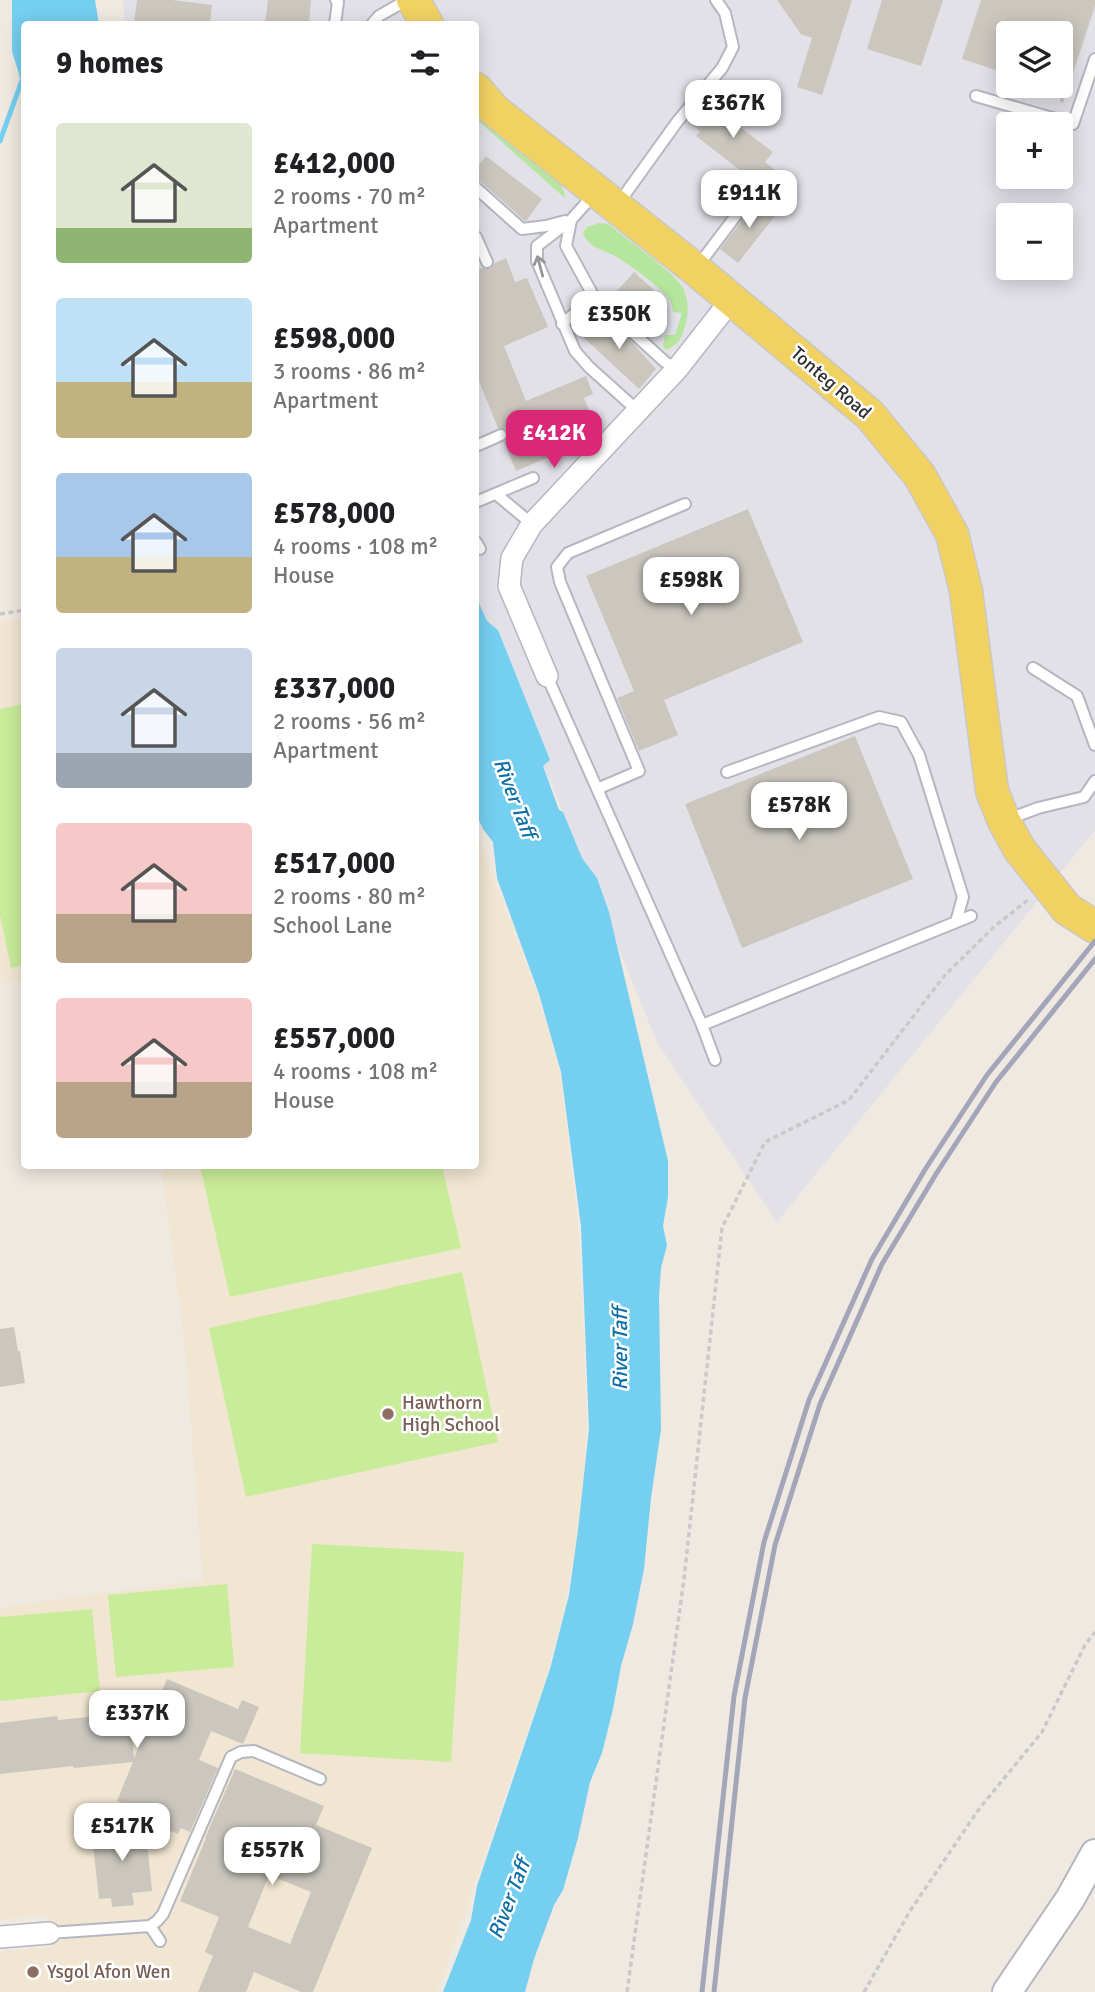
<!DOCTYPE html>
<meta charset="utf-8">
<style>
body{margin:0;font-family:Signika,sans-serif;background:#f6f6f6;color:#202124;height:100vh;display:flex;flex-direction:column;font-size:26px;white-space:nowrap}
*{box-sizing:border-box;margin:0}
p{font-size:23px;color:#757577}
.icon{flex:none;width:38px;height:38px;fill:none;stroke:currentColor;stroke-width:2;stroke-linecap:round;stroke-linejoin:round}
.map{position:relative;flex:1;overflow:hidden}
.details{position:absolute;left:21px;top:21px;width:458px;height:1148px;display:flex;flex-direction:column;background:#fff;border-radius:7px;box-shadow:0 4px 18px #0003}
.details>*{flex:none}
.tools{position:absolute;left:996px;top:21px;display:grid;gap:14px}
.tools a{display:grid;place-items:center;width:77px;height:77px;border-radius:7px;background:#fff;box-shadow:0 4px 18px #0003;font-size:35px}
.price{position:absolute;translate:-50% -60px;padding:0 16px;border-radius:14px;background:#fff;color:#222;font-size:23px;line-height:46px;filter:drop-shadow(0 2px 4px #0008)}
.price::after{content:'';position:absolute;left:50%;top:42px;width:21px;height:16px;margin-left:-10px;background:inherit;clip-path:polygon(0 0,100% 0,50% 100%)}
.price.on{background:#db2777;color:#fff}
ul{padding:0;list-style:none}
li{display:flex;align-items:center;gap:21px;height:175px;padding:0 35px}
li span{display:grid;place-items:center;flex:none;width:196px;height:140px;border-radius:7px;color:#555}
li>.icon{margin-inline-start:auto}
span .icon{width:84px;height:84px;fill:#fffc;stroke-width:1}
li b{font-size:30px}
h2{display:flex;justify-content:space-between;align-items:center;height:84px;padding:0 35px;font-size:30px}
.map>svg:first-child{display:block}
</style>
<div class="map">
<svg width="1095" height="1992" viewBox="0 0 1095 1992">
<rect width="100%" height="100%" fill="#efe9e1"/>
<!-- industrial -->
<path fill="#e3e1e8" fill-rule="evenodd" d="M123,0H1095V830L777,1222L657,1042L552,785L507,693L476,603V24H125ZM1008,33H1060V86H1008ZM1008,124H1060V177H1008ZM1008,215H1060V268H1008Z"/>
<!-- education -->
<path fill="#f0e6d1" d="M24,619V980L0,984V622Z
M476,832L538,996L560,1073L578,1228L586,1398V1430L583,1485L575,1549L563,1611L543,1686L437,1992H0V1952L51,1947L47,1914L0,1920V1609L15,1605L203,1580L185,1344L161,1166H476Z"/>
<!-- green -->
<path fill="#b6e59e" d="M476,110L486,121L561,184L566,199L476,119Z
M599,223L608,224C623,236 677,275 683,288C689,301 689,312 685,326C683,337 677,346 666,350L663,346L665,335H675L682,313L673,312C672,308 672,304 670,301C664,289 626,262 613,255C600,248 589,248 583,233L587,227Z"/>
<!-- pitch -->
<path fill="#c9ec9a" d="M24,704V965L11,968L0,915V709Z
M200,1166H442L461,1248L230,1297Z
M462,1272L498,1442L246,1497L209,1328Z
M312,1544L464,1552L451,1762L300,1753Z
M227,1584L234,1667L116,1677L108,1595Z
M92,1609L100,1691L0,1701V1617Z"/>
<!-- water -->
<path fill="#75cff0" d="M12,0H95L99,24H24V91L12,51Z
M476,597L487,621L498,630L550,760L543,766L559,810L563,812L582,858L597,878L609,912L668,1161V1197L663,1226L667,1245L661,1268L659,1296L661,1429L651,1498L644,1569L633,1624L621,1666L613,1709L602,1753L590,1782L578,1838L563,1890L554,1905L534,1959L525,1992H443L471,1920L477,1886L550,1669L569,1595L578,1530L589,1429L581,1226L561,1072L539,994L497,878L493,842L483,829L476,814Z"/>
<g fill="none" stroke-linecap="round" stroke-linejoin="round">
<!-- stream -->
<path stroke="#75cff0" stroke-width="5" d="M0,141L21,83L24,77"/>
</g>
<!-- building -->
<path fill="#cbc7bf" fill-rule="evenodd" d="M137,0H172L212,5L210,24H134Z
M268,0H311L309,24H265Z
M777,0H852L822,95L797,87L812,38L801,34Z
M882,0H943L921,66L867,49Z
M981,0H1095V6L1063,103L1060,102V33H1008V74L962,59Z
M717,87L734,100L723,114L773,152L765,162L780,174L767,191L696,136L700,131L688,122Z
M486,156L542,199L527,220L525,221L481,182L476,180V168Z
M760,197L778,212L738,263L720,249Z
M506,258L515,282L527,278L548,327L504,346L526,401L586,376L593,394L584,398L597,429L546,449L549,457L516,471L504,442L508,439V432L505,428H498L476,374V270L482,268L490,269L495,263Z
M634,272L667,302L642,330L609,300Z
M598,312L631,341L656,369L639,389L582,336L597,319L594,316Z
M748,509L803,642L664,700L678,735L639,751L617,698L634,691L586,576Z
M855,736L913,879L742,948L685,804Z
M14,1327L18,1351H20L25,1383L0,1387V1329Z
M167,1679L238,1709L242,1700L259,1707L243,1744L211,1731L199,1760L218,1768L190,1832L181,1828L178,1834L148,1822L163,1820L117,1801L133,1762L74,1768L73,1766L0,1774V1723L57,1716L58,1720L129,1713L134,1758Z
M235,1769L324,1806L316,1825L372,1848L313,1992H301L254,1972L246,1992H198L213,1956L205,1952L219,1917L180,1901L206,1838H205ZM269,1875L311,1892L290,1944L248,1927Z
M145,1822L152,1891L132,1893L134,1905L112,1907L111,1898L99,1899L92,1836L105,1834L104,1826Z"/>
<g fill="none" stroke-linecap="round" stroke-linejoin="round">
<defs>
<path id="lane" d="M335,24L338,2L336,0
M372,24L379,16L407,0
M976,96L1073,124L1095,59
M476,188L522,229L546,226L565,221
M618,204L677,122L722,68L733,47L725,13L716,0
M571,220L537,246V261L575,351L589,367L638,411
M476,237L487,262
M697,267L753,193
M594,297L665,362L677,369
M562,324L594,297L566,246L571,220L596,192
M476,446L501,435
M496,494L532,524
M476,502L533,478
M476,542L480,549
M1033,668L1077,696L1095,745
M547,676L702,1025L715,1060
M727,772L879,717L901,722L919,755L963,897L956,922
M597,789L639,771L560,582L557,567L568,553L685,504
M1006,820L1038,808L1084,797L1095,781
M702,1025L971,916
M150,1926L160,1941
M49,1933L150,1926L157,1921L163,1914L231,1757L241,1752L254,1751L320,1779"/>
<path id="street" d="M547,676L509,586L512,558L532,524L677,369L732,299
M0,1937L49,1933"/>
<path id="secondary" d="M1007,1992L1070,1899L1095,1854"/>
<path id="primary" d="M413,0L427,24
M476,89L494,110L695,269L870,415L920,476L952,534L966,591L992,791L1004,821L1020,850L1067,909L1095,927"/>
</defs>
<!-- lane casing -->
<use href="#lane" stroke="#b4b7c1" stroke-width="14"/>
<!-- street casing -->
<use href="#street" stroke="#b4b7c1" stroke-width="24"/>
<!-- secondary casing -->
<use href="#secondary" stroke="#b4b7c1" stroke-width="32"/>
<!-- primary casing -->
<use href="#primary" stroke="#c9c9c9" stroke-width="35"/>
<!-- path -->
<path stroke="#c9c9c9" stroke-width="3.5" stroke-dasharray="5 3.5" stroke-linecap="butt" d="M0,614L24,610
M627,1992L684,1579L722,1228L765,1142L849,1100L945,975L994,927L1029,899
M864,1992L910,1911L979,1809L1042,1732L1085,1645L1095,1632"/>
<!-- lane -->
<use href="#lane" stroke="#fff" stroke-width="10"/>
<!-- street -->
<use href="#street" stroke="#fff" stroke-width="21"/>
<!-- secondary -->
<use href="#secondary" stroke="#fff" stroke-width="28"/>
<!-- primary -->
<use href="#primary" stroke="#f2d163" stroke-width="32"/>
<!-- rail -->
<path stroke="#a3a6b8" stroke-width="5" d="M702,1992L734,1696L764,1542L809,1400L872,1259L926,1168L987,1075L1095,941
M714,1992L745,1698L775,1545L820,1404L882,1264L936,1174L996,1082L1095,959"/>
</g>
<!-- one-way arrows -->
<defs><path id="oneway-shaft" d="M-6 0H5M1.5-3L5.5 0L1.5 3" fill="none" stroke-width="1.6" stroke-linecap="round" stroke-linejoin="round" transform="scale(1.75)"/></defs>
<use stroke="#969696" href="#oneway-shaft" transform="translate(540 266) rotate(-105)"/>
<!-- markers -->
<g fill="#8d6e63" stroke="#fff" stroke-width="2.5">
<circle cx="388" cy="1414" r="7"/>
<circle cx="33" cy="1972" r="7"/>
</g>
<g text-anchor="middle" dominant-baseline="central" stroke-width="5" stroke-linejoin="round" paint-order="stroke">
<!-- street labels -->
<g font-size="19" fill="#2e2e2e" stroke="#fff">
<text transform="translate(831 383) rotate(41)">Tonteg Road</text>
</g>
<!-- education labels -->
<g font-size="19" fill="#785e54" stroke="#fff" text-anchor="start">
<text x="402" y="1403">Hawthorn<tspan x="402" dy="22">High School</tspan></text>
<text x="47" y="1972">Ysgol Afon Wen</text>
</g>
<!-- water labels -->
<g font-size="21" font-style="italic" fill="#0d6fa3" stroke="#fff">
<text transform="translate(515 798) rotate(69)">River Taff</text>
<text transform="translate(620 1349) rotate(-90)">River Taff</text>
<text transform="translate(509 1899) rotate(-69)">River Taff</text>
</g>
</g>
</svg>
<div class="tools">
<a><svg class="icon" aria-label="layers" viewBox="0 0 24 24"><path d="M12 4l9 5-9 5-9-5zM3 14l9 5 9-5"/></svg></a>
<a>+</a>
<a>−</a>
</div>
<b class="price" style="left:733px;top:140px">£367K</b>
<b class="price" style="left:749px;top:230px">£911K</b>
<b class="price" style="left:619px;top:351px">£350K</b>
<b class="price on" style="left:554px;top:470px">£412K</b>
<b class="price" style="left:691px;top:617px">£598K</b>
<b class="price" style="left:799px;top:842px">£578K</b>
<b class="price" style="left:137px;top:1750px">£337K</b>
<b class="price" style="left:122px;top:1863px">£517K</b>
<b class="price" style="left:272px;top:1887px">£557K</b>
<section class="details">
<h2>9 homes<svg class="icon" aria-label="filters" viewBox="0 0 24 24"><path d="M4 7h16M4 17h16"/><circle cx="9" cy="7" r="2"/><circle cx="15" cy="17" r="2"/></svg></h2>
<ul>
<li><span style="background:linear-gradient(#dfe7d0 75%,#8fb573 0)"><svg class="icon" aria-label="home" viewBox="0 0 24 24"><path d="M3 11l9-7 9 7M6 9v11h12V9"/></svg></span><div><b>£412,000</b><p>2 rooms · 70 m²</p><p>Apartment</p></div></li>
<li><span style="background:linear-gradient(#bfe0f5 60%,#c2b280 0)"><svg class="icon" aria-label="home" viewBox="0 0 24 24"><path d="M3 11l9-7 9 7M6 9v11h12V9"/></svg></span><div><b>£598,000</b><p>3 rooms · 86 m²</p><p>Apartment</p></div></li>
<li><span style="background:linear-gradient(#a9c7e8 60%,#c2b280 0)"><svg class="icon" aria-label="home" viewBox="0 0 24 24"><path d="M3 11l9-7 9 7M6 9v11h12V9"/></svg></span><div><b>£578,000</b><p>4 rooms · 108 m²</p><p>House</p></div></li>
<li><span style="background:linear-gradient(#c9d6e8 75%,#9aa5b1 0)"><svg class="icon" aria-label="home" viewBox="0 0 24 24"><path d="M3 11l9-7 9 7M6 9v11h12V9"/></svg></span><div><b>£337,000</b><p>2 rooms · 56 m²</p><p>Apartment</p></div></li>
<li><span style="background:linear-gradient(#f6c9c9 65%,#b9a48a 0)"><svg class="icon" aria-label="home" viewBox="0 0 24 24"><path d="M3 11l9-7 9 7M6 9v11h12V9"/></svg></span><div><b>£517,000</b><p>2 rooms · 80 m²</p><p>School Lane</p></div></li>
<li><span style="background:linear-gradient(#f6c9c9 60%,#b9a48a 0)"><svg class="icon" aria-label="home" viewBox="0 0 24 24"><path d="M3 11l9-7 9 7M6 9v11h12V9"/></svg></span><div><b>£557,000</b><p>4 rooms · 108 m²</p><p>House</p></div></li>
</ul>
</section>
</div>
